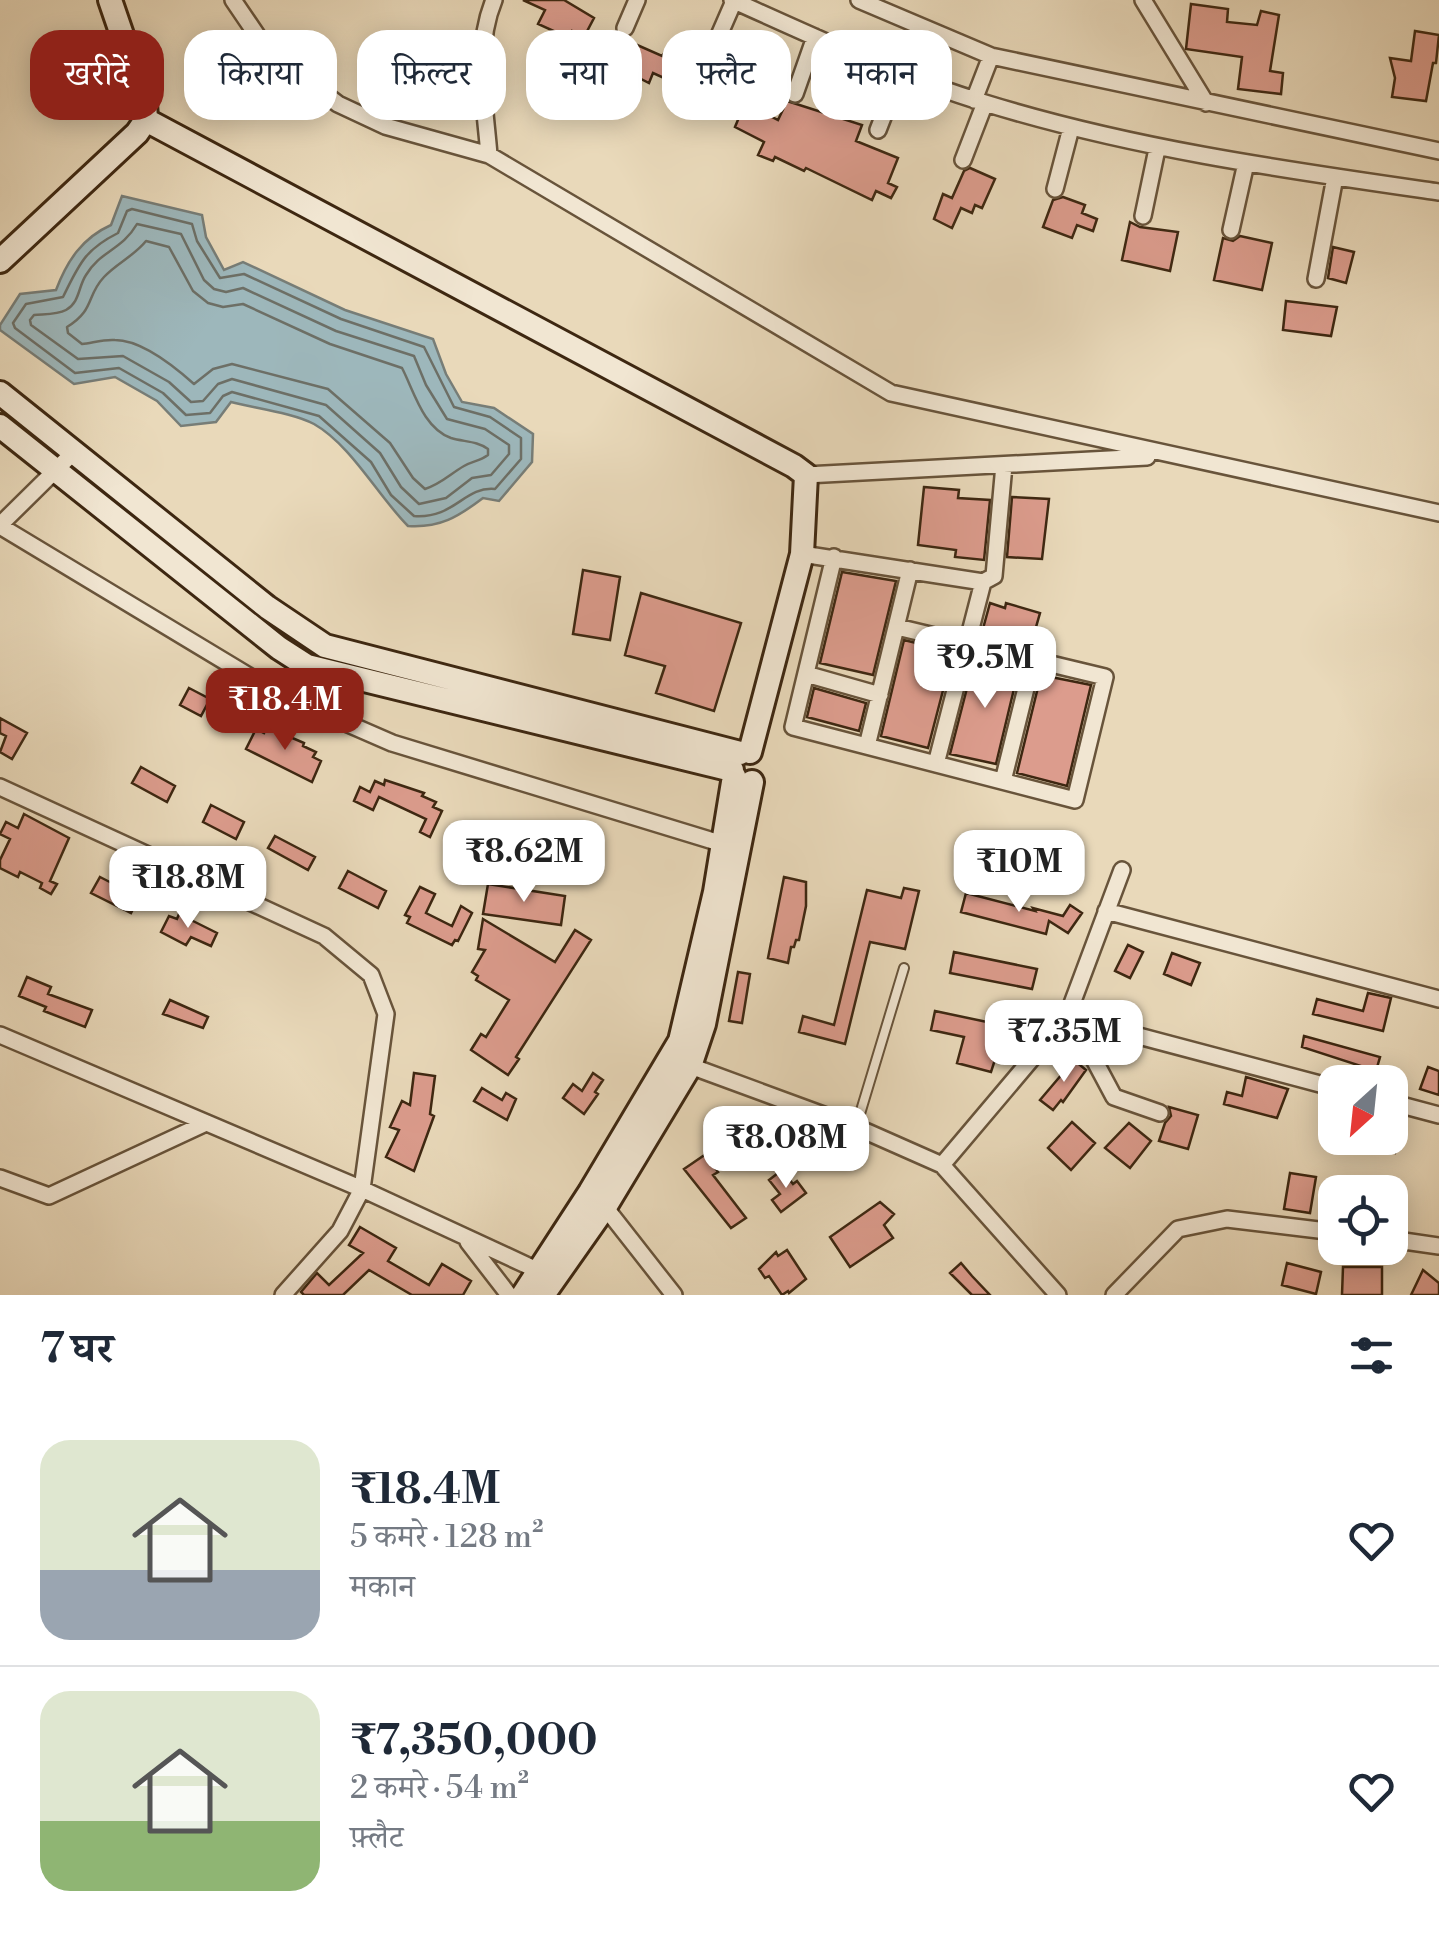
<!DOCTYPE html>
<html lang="hi">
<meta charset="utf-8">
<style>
body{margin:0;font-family:"Libre Bodoni","Noto Serif Devanagari",serif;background:#f6f6f7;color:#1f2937;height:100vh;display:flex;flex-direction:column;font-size:38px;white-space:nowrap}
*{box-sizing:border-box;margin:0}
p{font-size:32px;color:#747a83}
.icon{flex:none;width:55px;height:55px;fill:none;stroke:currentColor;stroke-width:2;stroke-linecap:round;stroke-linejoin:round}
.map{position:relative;height:1295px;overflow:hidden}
.panel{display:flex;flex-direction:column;background:#fff;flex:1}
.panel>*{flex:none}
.banner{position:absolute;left:30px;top:30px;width:1380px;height:90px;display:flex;gap:20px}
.needle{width:65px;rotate:207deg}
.controls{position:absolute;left:1318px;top:1065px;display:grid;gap:20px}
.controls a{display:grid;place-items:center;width:90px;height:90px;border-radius:20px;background:#fff;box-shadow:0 5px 25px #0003;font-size:50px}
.price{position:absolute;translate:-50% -85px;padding:0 22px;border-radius:20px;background:#fff;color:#222;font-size:32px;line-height:65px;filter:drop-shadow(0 2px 5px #0008)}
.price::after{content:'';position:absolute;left:50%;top:60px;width:30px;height:22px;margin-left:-15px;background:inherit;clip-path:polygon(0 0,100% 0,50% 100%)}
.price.on{background:#8f2418;color:#fff}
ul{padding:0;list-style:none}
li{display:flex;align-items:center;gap:30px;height:250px;padding:0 40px}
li+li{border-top:2px solid #e0e1e3}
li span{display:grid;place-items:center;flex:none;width:280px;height:200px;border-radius:30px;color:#555}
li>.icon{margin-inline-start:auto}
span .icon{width:120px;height:120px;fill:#fffc;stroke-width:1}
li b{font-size:42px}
h2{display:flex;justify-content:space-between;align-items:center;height:120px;padding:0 40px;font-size:42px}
.tag{padding:0 35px;border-radius:30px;background:#fff;box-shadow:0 5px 25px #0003;font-size:35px;line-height:90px}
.tag.on{background:#8f2418;color:#fff}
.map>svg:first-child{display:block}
</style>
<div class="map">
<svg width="1439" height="1295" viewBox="0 0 1439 1295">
<rect width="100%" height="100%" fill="#e9d9ba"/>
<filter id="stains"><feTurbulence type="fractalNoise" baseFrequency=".002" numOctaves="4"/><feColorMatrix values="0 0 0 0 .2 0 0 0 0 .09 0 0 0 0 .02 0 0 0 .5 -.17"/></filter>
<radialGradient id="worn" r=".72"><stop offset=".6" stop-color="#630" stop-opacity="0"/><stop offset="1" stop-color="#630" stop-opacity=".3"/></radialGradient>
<!-- water -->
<path fill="#9db7bb" stroke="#777d77" stroke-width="2.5" d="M122,196L202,215L206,237L224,270L243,262L345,310L433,339L446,374L462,402L494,408L533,434L532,462L499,501L483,498C458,517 440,528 408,526C378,496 351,445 314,424C294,413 254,408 231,402L216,422L181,426L157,401L115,377L74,384L0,330V325L20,294L56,290C67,261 82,238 111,225Z"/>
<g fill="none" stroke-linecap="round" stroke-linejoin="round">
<!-- shore -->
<path stroke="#6d6f66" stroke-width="2.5" d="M132,209L192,224L197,241L220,278L244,274L341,319L424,347L454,407L490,417L521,438V459L495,489C464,486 455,519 414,516L391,495L371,462L319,416L232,392L223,396L210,413L186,415L163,393L119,368L75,373L15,328L13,323L26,304L63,297C79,265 84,250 118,233L127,211Z
M137,224L181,234L204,280L214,289L226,292L243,288L336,331L414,356L426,385L447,419L485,429L509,445V454L491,475L472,478L446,498L419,504L401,487L380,453L326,405L232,379L218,384L203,401L191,402L169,382L123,356L78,359L31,325L30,320L34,315C44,314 57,315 66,310C80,302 78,287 86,275C100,251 122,250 137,224Z
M146,241L169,247L193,291L208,303L223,307L243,304L330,344L402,368C414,391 423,428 451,438C465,442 477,441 488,449V455C480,461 473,461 464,466C450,474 441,484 425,489L413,478L390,443L328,389L232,364L213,369L194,384C175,367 142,340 115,340C104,339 92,343 82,344L68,333L67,327C95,310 86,296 104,277C117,263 134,256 146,241Z"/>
</g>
<!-- building -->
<path fill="#dc9c8d" stroke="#3d2711" stroke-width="2.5" d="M523,0H564L594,18L584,37L572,31L569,38L538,24L545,10Z
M1191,4L1228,9L1227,22L1257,25L1261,11L1279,15L1270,71L1283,73L1281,94L1238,89L1242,57L1186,49Z
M1415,31L1439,35L1436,63H1433L1426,101L1392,97L1395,78L1390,58L1411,61Z
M619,37L662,56L665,52L728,84L717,110L678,94L682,86L653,73L649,83L608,62Z
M787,101L862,125L856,141L898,158L888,183L897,187L891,198L876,191L872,200L806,168L804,171L775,157L773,161L758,155L764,142L735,127L745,103L778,120Z
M970,168L995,179L982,208L975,205L972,213L961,208L952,228L934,219L943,194L952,198L964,171Z
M1063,197L1085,205L1082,213L1097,219L1093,231L1077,225L1072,238L1043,227L1053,200Z
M1130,222L1140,227L1178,232L1170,271L1122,260Z
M1240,236L1272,243L1262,290L1214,280L1223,238L1233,241Z
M1333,247L1354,252L1346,283L1328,278Z
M1286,301L1337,307L1331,336L1283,330Z
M924,487L959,490L958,498L990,500L984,560L955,557L956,550L918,545Z
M1012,497L1049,499L1042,559L1007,557Z
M583,570L620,577L610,640L573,634Z
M842,572L896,581L873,675L820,663Z
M641,593L741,623L714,711L656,693L665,666L625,655Z
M990,603L1005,608L1006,603L1040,613L1030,648L981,636Z
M904,640L953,652L928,748L881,736Z
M975,657L1019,668L996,764L950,754Z
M1041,675L1091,685L1067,786L1017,773Z
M189,688L210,699L201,716L180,705Z
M814,688L866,703L859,731L807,717Z
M0,718L27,733L12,759L0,752L6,736L0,733Z
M267,727L304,743L303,746L316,752L313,757L321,761L312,782L246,749L256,729L264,733Z
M141,767L175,786L167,802L132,783Z
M385,780L424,793L422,796L436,802L433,807L442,811L430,837L420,832L426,819L379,797L373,810L354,801L360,787L370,792L375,781L384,785Z
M211,805L244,822L236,839L203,822Z
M24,814L69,838L50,881L57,884L51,894L40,888L42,883L20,872L18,877L0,868V860L10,839L0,834L6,822L18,828Z
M492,826L517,831L512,854L488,849Z
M275,836L315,857L308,870L268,848Z
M348,871L386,891L378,908L339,888Z
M100,877L139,897L131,913L91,893Z
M784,877L806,882V906L799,940H796L794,947H791L788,963L768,958Z
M488,884L565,896L561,925L483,914Z
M420,887L435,894L426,913L452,926L461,906L472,913L458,941L455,940L452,945L407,923L410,917L405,915Z
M904,888L919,891L905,949L870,942L845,1044L799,1032L803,1016L834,1025L867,890L901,898Z
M966,893L1035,911L1033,908L1063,916L1070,905L1082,913L1068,933L1049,921L1046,934L961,912Z
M179,914L217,933L211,946L191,937L186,945L161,932L169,916L177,919Z
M483,919L555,962L575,930L591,940L516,1057L519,1059L508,1075L471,1050L481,1034L486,1037L509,1000L476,980L478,976L472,972L485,950L478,949Z
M1128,945L1143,952L1130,978L1115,971Z
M954,952L1037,969L1032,989L950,973Z
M1172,953L1200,963L1191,985L1164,974Z
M738,972L750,974L742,1023L729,1021Z
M27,977L51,987L48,994L92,1010L85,1027L44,1011L46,1007L19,996Z
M1368,993L1391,998L1383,1031L1313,1014L1317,999L1363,1011Z
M170,1000L208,1017L203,1028L163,1014Z
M935,1011L1006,1026L991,1072L957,1063L964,1037L931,1030Z
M1304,1036L1380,1057L1376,1071L1302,1047Z
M1074,1060L1086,1070L1063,1102L1061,1100L1053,1110L1040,1100Z
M1428,1067L1439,1071V1095L1420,1089Z
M414,1073L435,1076L430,1114L434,1116L414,1171L386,1157L399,1130L390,1127L402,1101L410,1105Z
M593,1073L603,1080L595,1092L598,1094L584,1114L563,1098L573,1084L582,1091Z
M1246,1077L1288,1089L1277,1118L1224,1104L1227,1092L1242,1096Z
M482,1088L502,1100L506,1093L516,1099L507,1120L474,1101Z
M1169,1107L1198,1115L1188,1149L1159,1141L1165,1123L1171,1116Z
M1072,1122L1095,1143L1071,1170L1048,1148Z
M1129,1123L1151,1141L1130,1168L1105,1148Z
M1354,1138H1387L1398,1141L1395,1153L1354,1140Z
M706,1154L718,1172L713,1175L746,1218L731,1228L684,1169Z
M782,1170L793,1184L797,1181L806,1193L781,1212L772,1200L780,1194L769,1180Z
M1290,1173L1316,1177L1310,1213L1284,1209Z
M880,1202L894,1214L884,1225L893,1238L850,1267L830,1237Z
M360,1227L396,1248L388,1261L429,1285L442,1264L471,1281L463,1295H412L369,1270L343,1295H304L301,1292L317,1273L329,1285L363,1253L349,1245Z
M787,1250L806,1279L789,1293L788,1291L782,1295L769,1276L765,1278L759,1269L776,1252L778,1256Z
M961,1263L972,1276L990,1295H972L950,1273Z
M1287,1263L1321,1272L1316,1294L1282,1285Z
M1343,1267H1382V1295H1342Z
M1423,1270L1439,1283V1295H1411Z"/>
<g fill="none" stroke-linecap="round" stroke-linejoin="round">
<defs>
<path id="lane" d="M856,1127L904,968"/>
<path id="street" d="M233,0L267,50L338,104L385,126L489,155L891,393L1439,513
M732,0C815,37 899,77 985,103C1134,149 1286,170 1439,192
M859,0L991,56L1439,151
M1143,0L1206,103
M625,28L637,0
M707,63L734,1
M795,94L815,37
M974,100L991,56
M878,130L901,71
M489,155C485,105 474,48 494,0
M963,160L985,103
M1055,189L1071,128
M1143,216L1157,149
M1231,230L1246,163
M1316,279L1335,177
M806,475L1147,457
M0,525L74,452
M0,526L277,693L392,743L723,844
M802,554L983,582L994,576L1004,465
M834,557L793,727L1075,800L1105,677L897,627
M806,674L880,695
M867,746L910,570
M936,764L983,582
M1003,781L1033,660
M0,787L324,936L371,975L386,1014L362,1189L340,1231L283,1295
M1106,911L1439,999
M1067,1017L1335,1088
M1059,1027L1090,1052L1114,1097L1160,1113
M0,1035L362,1189L539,1271
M685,1064L856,1127L942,1165L1058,1295
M1390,1102L1439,1115
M942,1165L1067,1017L1122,870
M0,1178L49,1196L206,1123
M605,1207L674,1295
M1390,1239L1439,1246
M468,1242L509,1295
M1114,1295L1178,1229L1227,1219L1335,1232"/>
<path id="secondary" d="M146,120L794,466L806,475L802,554L750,752
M0,261L137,133L146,120L145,102L110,0
M0,393L267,607L325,646L740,753
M0,426L279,648L307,666L732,770
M523,1295L590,1192L680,1041L715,892L734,776
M543,1295L605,1207L690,1066L704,1024L752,782"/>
</defs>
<!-- lane casing -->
<use href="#lane" stroke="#68543b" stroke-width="12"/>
<!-- street casing -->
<use href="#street" stroke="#68543b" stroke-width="20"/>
<!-- secondary casing -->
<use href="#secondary" stroke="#3d2711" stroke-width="28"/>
<!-- lane -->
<use href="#lane" stroke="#f1e6d2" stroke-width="8"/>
<!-- street -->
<use href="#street" stroke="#f1e6d2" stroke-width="15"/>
<!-- secondary -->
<use href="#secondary" stroke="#f1e6d2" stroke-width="22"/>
</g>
<rect width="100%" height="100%" filter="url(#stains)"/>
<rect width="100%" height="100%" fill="url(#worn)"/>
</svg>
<div class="controls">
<a><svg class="needle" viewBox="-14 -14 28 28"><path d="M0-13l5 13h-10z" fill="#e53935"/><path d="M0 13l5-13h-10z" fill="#747a83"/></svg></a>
<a><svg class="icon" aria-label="locate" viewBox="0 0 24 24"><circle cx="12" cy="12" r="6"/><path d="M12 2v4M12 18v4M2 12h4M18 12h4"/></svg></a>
</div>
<b class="price" style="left:985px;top:711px">₹9.5M</b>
<b class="price on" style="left:285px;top:753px">₹18.4M</b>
<b class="price" style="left:524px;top:905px">₹8.62M</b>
<b class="price" style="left:1019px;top:915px">₹10M</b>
<b class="price" style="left:188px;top:931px">₹18.8M</b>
<b class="price" style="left:1064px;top:1085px">₹7.35M</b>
<b class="price" style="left:786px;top:1191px">₹8.08M</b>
<div class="banner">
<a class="tag on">खरीदें</a>
<a class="tag">किराया</a>
<a class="tag">फ़िल्टर</a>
<a class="tag">नया</a>
<a class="tag">फ़्लैट</a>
<a class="tag">मकान</a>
</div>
</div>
<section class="panel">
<h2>7 घर<svg class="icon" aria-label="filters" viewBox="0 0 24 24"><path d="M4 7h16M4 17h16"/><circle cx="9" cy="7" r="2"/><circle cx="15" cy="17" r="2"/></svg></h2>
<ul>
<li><span style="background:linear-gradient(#dfe7d0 65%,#9aa5b1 0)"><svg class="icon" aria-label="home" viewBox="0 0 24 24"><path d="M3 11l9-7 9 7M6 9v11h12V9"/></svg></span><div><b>₹18.4M</b><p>5 कमरे · 128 m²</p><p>मकान</p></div><svg class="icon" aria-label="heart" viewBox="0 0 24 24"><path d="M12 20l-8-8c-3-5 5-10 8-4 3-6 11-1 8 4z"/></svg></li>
<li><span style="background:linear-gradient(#dfe7d0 65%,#8fb573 0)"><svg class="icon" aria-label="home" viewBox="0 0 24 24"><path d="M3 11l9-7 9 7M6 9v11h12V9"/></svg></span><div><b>₹7,350,000</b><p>2 कमरे · 54 m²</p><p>फ़्लैट</p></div><svg class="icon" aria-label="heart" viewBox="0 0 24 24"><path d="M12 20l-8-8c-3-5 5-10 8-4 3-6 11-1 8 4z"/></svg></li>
</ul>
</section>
